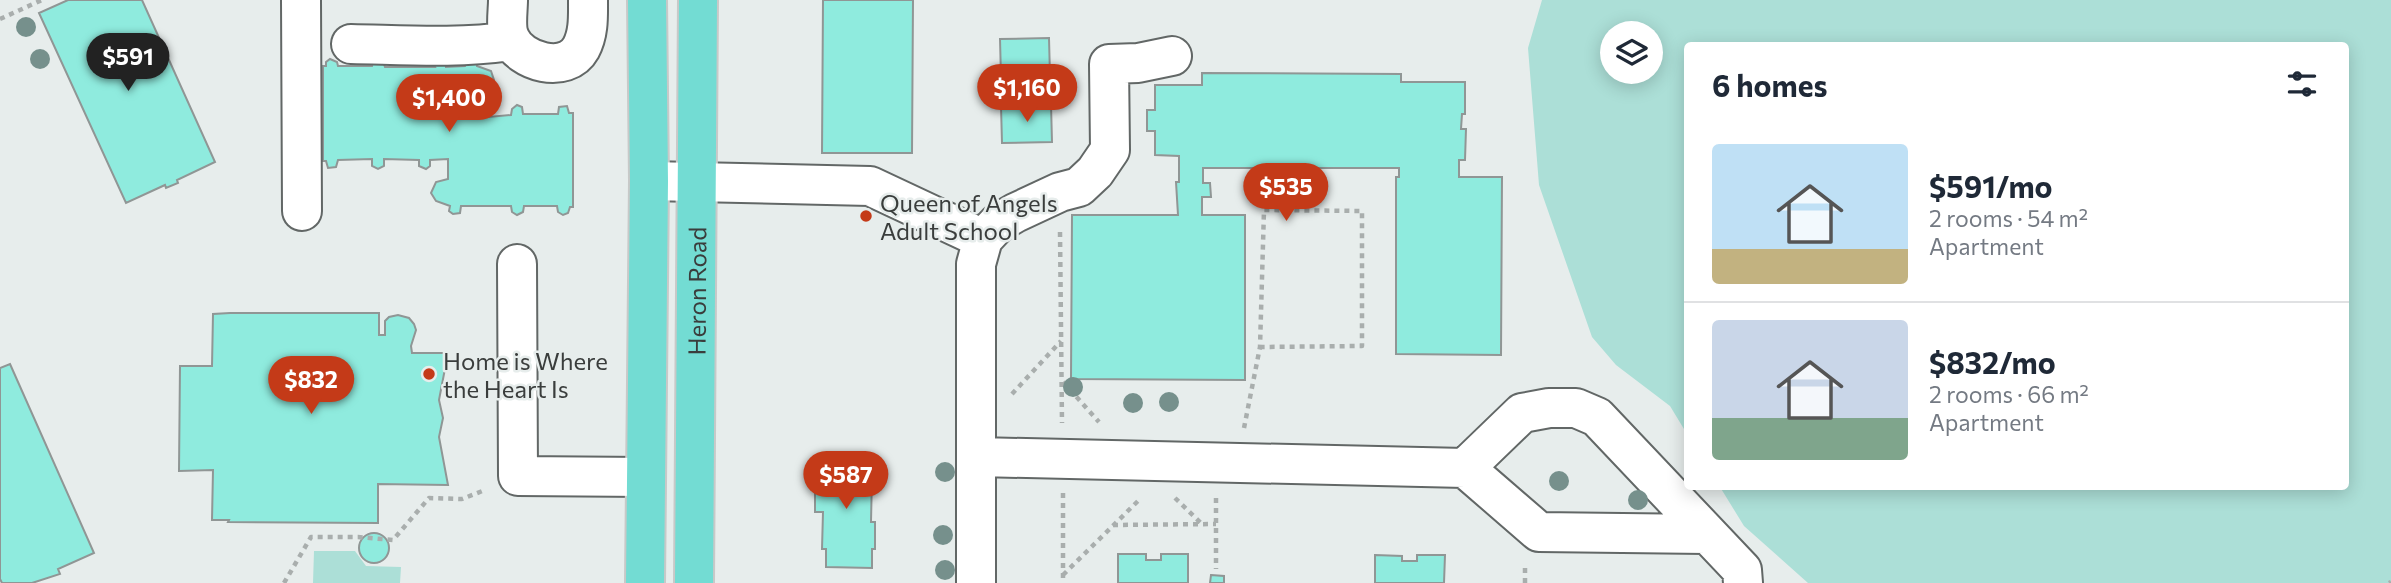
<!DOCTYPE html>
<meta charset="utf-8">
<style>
body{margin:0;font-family:Commissioner,sans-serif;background:#f6f6f7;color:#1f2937;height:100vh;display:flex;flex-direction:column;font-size:26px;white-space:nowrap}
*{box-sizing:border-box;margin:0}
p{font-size:23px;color:#747a83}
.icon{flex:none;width:38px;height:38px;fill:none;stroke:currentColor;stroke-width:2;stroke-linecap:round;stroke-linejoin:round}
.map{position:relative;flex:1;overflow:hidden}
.side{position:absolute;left:1684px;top:42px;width:665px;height:448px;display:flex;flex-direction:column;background:#fff;border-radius:7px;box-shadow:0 4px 18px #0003}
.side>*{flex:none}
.fabs{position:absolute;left:1600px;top:21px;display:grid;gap:14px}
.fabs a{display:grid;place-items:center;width:63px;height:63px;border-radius:50%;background:#fff;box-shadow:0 4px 18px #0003;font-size:35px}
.price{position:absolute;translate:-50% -60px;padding:0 16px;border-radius:24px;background:#c43a18;color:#fff;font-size:23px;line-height:46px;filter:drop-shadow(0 2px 4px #0008)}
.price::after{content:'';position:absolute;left:50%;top:42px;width:21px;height:16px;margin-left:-10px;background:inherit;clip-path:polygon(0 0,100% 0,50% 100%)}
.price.on{background:#222;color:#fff}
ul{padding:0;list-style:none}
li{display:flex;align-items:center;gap:21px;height:175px;padding:0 28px}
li+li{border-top:2px solid #e0e1e3}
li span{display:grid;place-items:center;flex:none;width:196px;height:140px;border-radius:7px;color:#555}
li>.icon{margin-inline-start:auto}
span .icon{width:84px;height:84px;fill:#fffc;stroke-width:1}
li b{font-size:30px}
h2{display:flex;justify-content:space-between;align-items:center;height:84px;padding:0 28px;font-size:30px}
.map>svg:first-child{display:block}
</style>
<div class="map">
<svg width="2391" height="583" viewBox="0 0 2391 583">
<rect width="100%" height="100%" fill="#e7edec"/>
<!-- green -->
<path fill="#acdfd7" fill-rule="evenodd" d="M1542,0H2391V583H1808L1744,526L1720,487L2345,486V46H1687V434L1670,406L1616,365L1592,337L1539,185L1528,48ZM1650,33V72H1612V33Z
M314,551H355L366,566L401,567L400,583H313Z"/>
<!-- building -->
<path fill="#8febde" stroke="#909695" stroke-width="2" d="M68,0H142L215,162L177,180L178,183L166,188L165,185L126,203L39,13Z
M823,0H913L912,153H822Z
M1049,38L1050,76L1001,77L1000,39Z
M330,59L337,62L338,66H372L373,61H383L385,67H435L434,65L446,64V67L465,66L466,63L477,62V66L491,71L494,80L490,91L479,95L478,118L511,115L512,109L517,105L522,107L523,114H558L559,107L567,106L569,113H573V207H570L568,213L563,215L558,212L557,206H524L523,212L517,215L512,212L511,206H461L460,213L453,214L449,211L450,206L436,201L431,193L436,182L448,179V159L430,160V166L426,169L419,166V160L384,159V166L378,169L372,166V159L338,160L336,167L328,168L326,161H323V66H326V62Z
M1202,73L1401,74V82H1465V114H1462L1461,129H1466L1465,160H1459V177H1502L1501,355L1396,354V177H1399V168H1203V183H1210L1211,197H1202V215H1245V380L1071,379L1072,215H1178L1176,182H1179V156L1155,155V131H1147V110H1155V85H1202Z
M1051,104L1052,142L1002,143L1001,106Z
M230,313H379V335H385V321L389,317L398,315L409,318L414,324L416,330L411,346L412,353H448L439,400L443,418L439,437L448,485L378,484V523L228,522L229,520H212L213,470L179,471L180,366H212L213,314Z
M10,364L94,553L58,569L60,574L32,583H2L0,579V368Z
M820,456H868V475H872L871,522H875V549H872V568L826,567V549H822L823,512H815V475H820Z
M359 548a15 15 0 1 1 30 0a15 15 0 1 1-30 0Z
M1118,554H1146V560H1161V554H1188V583H1118Z
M1375,555L1402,556V561H1417V555H1445L1444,583H1375Z
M1211,575L1224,576V583H1210Z"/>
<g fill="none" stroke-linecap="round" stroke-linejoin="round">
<defs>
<path id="minor" d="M301,0L302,211
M508,0C508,11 505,28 510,38C520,62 566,75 581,48C589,33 588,16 588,0
M351,44C404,45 458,49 511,41
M649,181L870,186L983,239
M517,264L518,476L646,477
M978,457L1465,468L1539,532L1706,534
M1465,468L1522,413L1549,408H1576L1597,417L1742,570L1743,583
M976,583V264L983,239L998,223L1015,213L1060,192L1079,187L1095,172L1110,150L1109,64L1138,63L1172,56"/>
<g id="major">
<path d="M645,583L649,181L647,0"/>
<path id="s1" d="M694,583L698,0"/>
</g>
</defs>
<!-- minor casing -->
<use href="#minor" stroke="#626766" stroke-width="42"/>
<!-- major casing -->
<use href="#major" stroke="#c8c9c8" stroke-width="42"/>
<!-- path -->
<path stroke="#a9aead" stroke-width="4.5" stroke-dasharray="5 5" stroke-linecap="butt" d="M0,19L42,0
M1060,232L1062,423
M1063,382L1099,422
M1012,394L1061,341
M1244,428L1260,347L1264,210L1362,211V346L1260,347
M1063,493V583
M1175,498L1202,524
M1216,498V569
M1113,525L1216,524
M1063,575L1141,498
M284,583L311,537H358L393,540L429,498L462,499L485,490
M1525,583V563
M2389,583L2391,582"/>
<!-- minor -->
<use href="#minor" stroke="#fff" stroke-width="38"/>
<!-- major -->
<use href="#major" stroke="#73dcd3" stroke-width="38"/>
</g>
<!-- trees -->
<g fill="#76908c">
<circle cx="26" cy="27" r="10"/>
<circle cx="40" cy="59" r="10"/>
<circle cx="1073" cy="387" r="10"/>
<circle cx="1169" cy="402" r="10"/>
<circle cx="1133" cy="403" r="10"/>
<circle cx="945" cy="472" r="10"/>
<circle cx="1559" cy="481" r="10"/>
<circle cx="1638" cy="500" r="10"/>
<circle cx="943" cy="535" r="10"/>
<circle cx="945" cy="570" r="10"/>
</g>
<!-- markers -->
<g fill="#c43a18" stroke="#e7edec" stroke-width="2.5">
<circle cx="866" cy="216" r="7"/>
<circle cx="429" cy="374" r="7"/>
</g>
<g text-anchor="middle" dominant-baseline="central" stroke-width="5" stroke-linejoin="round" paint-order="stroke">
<!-- poi labels -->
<g font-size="24" fill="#3a3d3c" stroke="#e7edec" text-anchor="start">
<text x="880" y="202">Queen of Angels<tspan x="880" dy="28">Adult School</tspan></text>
<text x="443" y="360">Home is Where<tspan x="443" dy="28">the Heart Is</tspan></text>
</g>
<!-- street labels -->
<g font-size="24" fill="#3a3d3c" stroke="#e7edec">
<text stroke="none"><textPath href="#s1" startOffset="292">Heron Road</textPath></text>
</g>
</g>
</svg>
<div class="fabs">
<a><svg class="icon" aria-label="layers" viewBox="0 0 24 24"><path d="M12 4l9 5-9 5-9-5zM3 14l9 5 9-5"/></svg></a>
</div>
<b class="price on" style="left:128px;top:93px">$591</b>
<b class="price" style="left:1027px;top:124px">$1,160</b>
<b class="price" style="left:449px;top:134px">$1,400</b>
<b class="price" style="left:1286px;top:223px">$535</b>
<b class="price" style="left:311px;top:416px">$832</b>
<b class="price" style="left:846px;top:511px">$587</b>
<section class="side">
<h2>6 homes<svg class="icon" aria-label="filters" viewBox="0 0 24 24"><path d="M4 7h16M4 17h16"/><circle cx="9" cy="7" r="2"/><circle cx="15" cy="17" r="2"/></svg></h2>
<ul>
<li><span style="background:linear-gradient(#bfe0f5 75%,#c2b280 0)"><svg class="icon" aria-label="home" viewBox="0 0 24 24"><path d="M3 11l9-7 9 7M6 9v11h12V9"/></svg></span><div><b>$591/mo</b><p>2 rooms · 54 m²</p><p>Apartment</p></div></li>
<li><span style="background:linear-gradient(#c9d6e8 70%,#7fa58c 0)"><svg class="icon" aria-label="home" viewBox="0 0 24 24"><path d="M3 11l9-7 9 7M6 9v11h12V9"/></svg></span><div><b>$832/mo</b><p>2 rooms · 66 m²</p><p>Apartment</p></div></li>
</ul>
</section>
</div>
